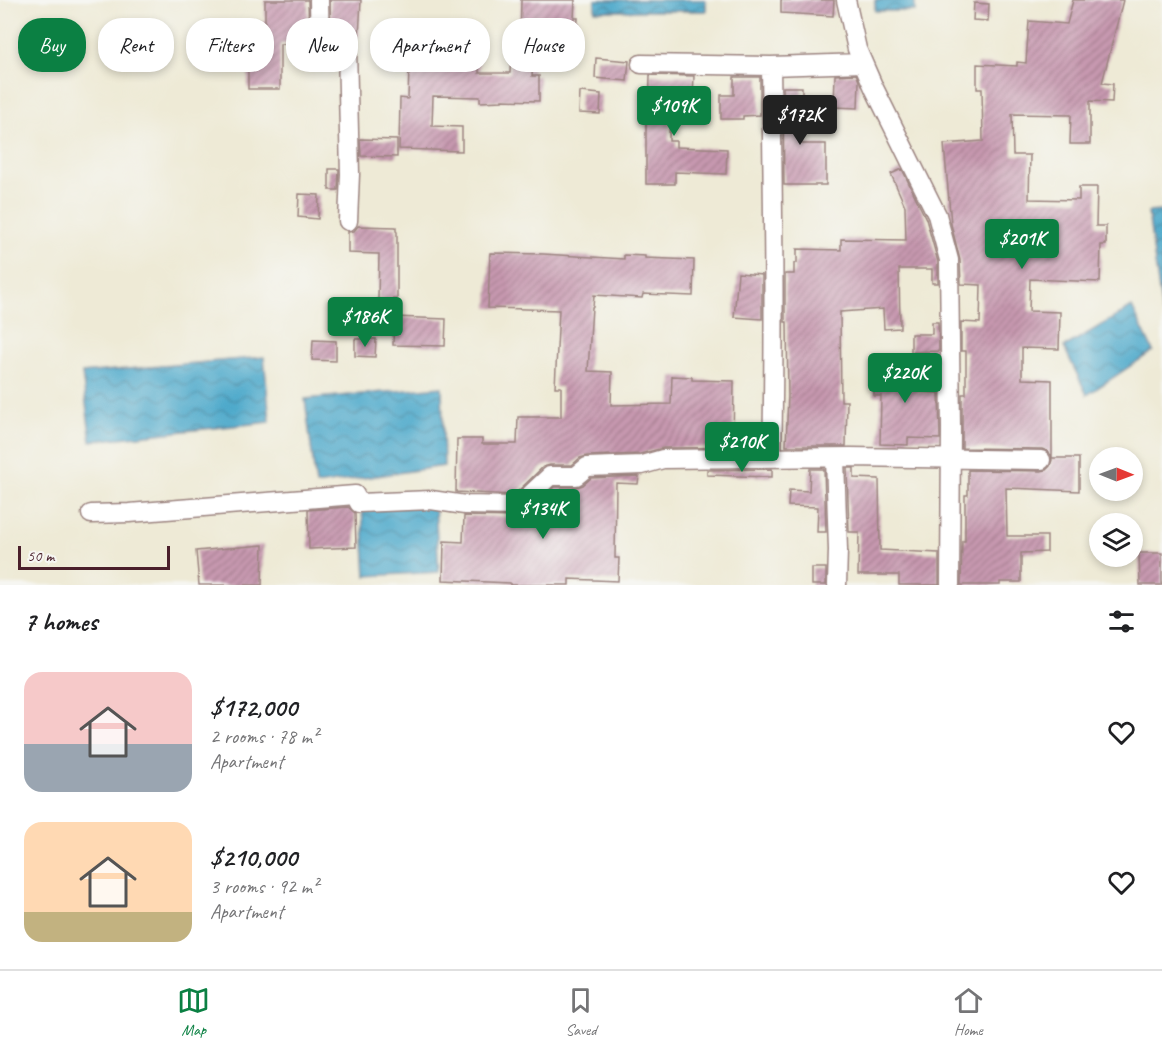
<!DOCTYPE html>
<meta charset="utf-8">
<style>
body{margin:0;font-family:Caveat,sans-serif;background:#f2f2f2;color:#202124;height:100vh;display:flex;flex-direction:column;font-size:22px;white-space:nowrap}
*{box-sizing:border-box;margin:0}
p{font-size:20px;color:#757577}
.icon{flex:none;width:33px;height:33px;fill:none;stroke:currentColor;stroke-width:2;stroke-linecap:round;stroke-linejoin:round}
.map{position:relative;height:585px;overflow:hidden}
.details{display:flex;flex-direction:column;background:#fff;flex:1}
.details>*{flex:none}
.top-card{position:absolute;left:18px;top:18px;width:600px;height:54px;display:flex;gap:12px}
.needle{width:39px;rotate:91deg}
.tools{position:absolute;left:1089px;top:447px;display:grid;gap:12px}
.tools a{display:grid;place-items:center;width:54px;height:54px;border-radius:50%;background:#fff;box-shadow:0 3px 9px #0003;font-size:30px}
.scale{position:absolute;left:18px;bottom:15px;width:152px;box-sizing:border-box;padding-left:6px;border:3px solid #4a1f2b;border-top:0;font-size:16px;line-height:21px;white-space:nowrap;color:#4a1f2b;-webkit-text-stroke:4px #f6f6f2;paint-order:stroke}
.price{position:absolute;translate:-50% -51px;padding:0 14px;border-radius:6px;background:#0b8043;color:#fff;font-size:20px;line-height:39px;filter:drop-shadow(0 2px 3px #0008)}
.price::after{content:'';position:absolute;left:50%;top:36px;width:18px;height:14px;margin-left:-9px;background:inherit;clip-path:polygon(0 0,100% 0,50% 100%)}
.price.selected{background:#222;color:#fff}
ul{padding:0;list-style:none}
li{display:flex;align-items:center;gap:18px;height:150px;padding:0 24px}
li span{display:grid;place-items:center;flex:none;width:168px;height:120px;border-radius:18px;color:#555}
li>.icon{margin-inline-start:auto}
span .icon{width:72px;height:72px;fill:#fffc;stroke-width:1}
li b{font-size:26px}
h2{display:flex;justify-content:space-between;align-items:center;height:72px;padding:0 24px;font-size:26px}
.chip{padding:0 21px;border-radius:24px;background:#fff;box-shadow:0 3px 9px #0003;font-size:21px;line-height:54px}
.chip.selected{background:#0b8043;color:#fff}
.tabs{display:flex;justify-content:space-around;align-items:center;height:84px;border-top:2px solid #e0e0e0;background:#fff;font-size:16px;color:#757577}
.tabs a{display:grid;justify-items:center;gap:3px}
.tabs .selected{color:#0b8043}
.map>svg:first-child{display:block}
</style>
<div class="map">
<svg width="1162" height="585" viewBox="0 0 1162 585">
<defs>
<pattern id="water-waves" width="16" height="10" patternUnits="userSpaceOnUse" patternTransform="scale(1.5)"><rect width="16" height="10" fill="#4ca8ca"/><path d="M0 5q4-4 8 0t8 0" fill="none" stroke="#4188a4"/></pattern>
<pattern id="building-hatch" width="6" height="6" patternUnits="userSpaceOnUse" patternTransform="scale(1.5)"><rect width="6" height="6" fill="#c799b0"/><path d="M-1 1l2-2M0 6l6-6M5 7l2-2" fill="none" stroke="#a47c8f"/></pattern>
</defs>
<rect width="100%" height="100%" fill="#f6f6f2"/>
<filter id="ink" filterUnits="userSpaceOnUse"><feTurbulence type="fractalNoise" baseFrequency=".0167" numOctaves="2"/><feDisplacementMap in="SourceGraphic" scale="12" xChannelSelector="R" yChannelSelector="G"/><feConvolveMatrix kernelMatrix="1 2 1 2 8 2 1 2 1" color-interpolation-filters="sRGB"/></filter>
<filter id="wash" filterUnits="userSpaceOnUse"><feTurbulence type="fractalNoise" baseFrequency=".008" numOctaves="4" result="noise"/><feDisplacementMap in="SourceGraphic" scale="24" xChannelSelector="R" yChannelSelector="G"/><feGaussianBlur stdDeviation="1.35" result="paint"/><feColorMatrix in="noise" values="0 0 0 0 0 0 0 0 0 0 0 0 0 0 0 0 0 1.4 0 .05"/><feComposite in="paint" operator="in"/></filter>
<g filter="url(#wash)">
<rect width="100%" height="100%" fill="#eeead6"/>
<!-- water -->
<path fill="url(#water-waves)" stroke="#4b647a" stroke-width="1.5" d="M595,0H706V11H595Z
M875,0H915V11H875Z
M1162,211V313L1148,212Z
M1132,307L1153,351L1087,395L1064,347Z
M264,357L270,422L91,441L82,373Z
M442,387L444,466L316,485L305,399Z
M435,505L439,572L366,576L362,508Z"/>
<g id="blocks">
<!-- building -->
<path fill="url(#building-hatch)" d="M265,0H308L309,43L280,44V89H248V47H250V22H265Z
M330,0H361L359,37H331Z
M521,0H575L574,18H578L576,45L520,42Z
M781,0H834L833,16L781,13Z
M1073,0H1123L1102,83L1113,84L1112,102L1090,101V144H1070L1071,115L1012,114L1013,155H1030L1029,199L1079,200V187H1097L1096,226H1106V245H1101L1100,282L1030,279L1029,311L1060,312L1059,349L1022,348V379L1052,380V458H1079V491L1006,488L1007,536H1047V552L1021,553V582H1000V585H961L962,541H965V495H968V470L1041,471L1046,470L1050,466L1052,460L1051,455L1047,451L1042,449L962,448V394H966V351H961V322L980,323L981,285L961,284L960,260L951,224L944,144L983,141L982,89H977V64L1017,66V62L1026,63L1029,21L1067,24Z
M974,3L989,4L988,21L973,20Z
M410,37L480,41L479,73H510L511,47L534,48L532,76H539V101L502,100V101L480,102V97L433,96L432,126L462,127V151L399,149L400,98L408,99Z
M596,58L629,61L627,81L595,78Z
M856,74L859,81L858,108L834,107L835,75Z
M650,75L694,76L693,96L670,95L669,141H676V147L727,149L726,174L675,172V184H646V119H649Z
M734,77H760V115L743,116V119H721V95H734Z
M783,87H802V144H826V185H784Z
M580,92L601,94L600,114L579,113Z
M360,139L397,140V157L361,156Z
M329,169H339L338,190H329Z
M902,169L926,219L938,262V283H932V269H899L900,328L884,329L883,309L840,312L841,401H847L846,446H786L788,396L787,322H785V274H794V263H797V249L841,250V239L906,240L905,206L891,174Z
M299,194L319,195L318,219L298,217Z
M358,226L396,227V231L397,232V299H378L379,254L348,253V232L354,231Z
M490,253L543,254L624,259V255L645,256V258L694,260L693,296L643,294L642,298L594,295L593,307H592L588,371L612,372L611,405L671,404L672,376L692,377V380L734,381L733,446H761V447L663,448L640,454L587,456L580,458L572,465H550L543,467L514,495L456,492L457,439H482V444H517L518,417H561V387H555L559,310L488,308Z
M738,273L762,275V319L734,317Z
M394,317L446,319L445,346L393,345Z
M932,322H938L939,351L911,352V334H932Z
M355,339H376L375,357L355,356Z
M313,340L336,341V361L312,360Z
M874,361L918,362V392L939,393L940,439L908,438V445L880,444L881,396H874Z
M847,468H854V478L879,479L880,550L939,553V585H899V575H858L859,532H849Z
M772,469V477L707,475V470Z
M810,469H824L826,532H817L818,507L788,506L789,490L809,491Z
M639,476L638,484L616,483L615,558H619L618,581L569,579V585H510V583L443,580L444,541L463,542L464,516L519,517L526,514L554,487H577L583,485L591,478Z
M348,507L355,513L356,547L309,549L308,510Z
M263,545L262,585H199L196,551Z
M1139,553H1162V585H1140Z
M812,568H826V585H812Z"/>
</g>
</g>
<g filter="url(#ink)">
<use href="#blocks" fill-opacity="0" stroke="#9c8480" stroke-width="1.5"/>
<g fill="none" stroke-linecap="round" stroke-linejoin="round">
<defs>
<path id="street" d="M319,0L320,49H347L350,174L348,221
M846,0L857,49L874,88L937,215L949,260L951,428L950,585
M641,64L771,66L863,63
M771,66C773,197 775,328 772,458
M835,458L838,550L837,585
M91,514L129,513L355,495L359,503L431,500L465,505L518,506L550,476H576L587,467L642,465L663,459L851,457L1041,460"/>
</defs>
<!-- street casing -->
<use href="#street" stroke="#9c8480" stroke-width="21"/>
<!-- street -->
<use href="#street" stroke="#fff" stroke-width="18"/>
</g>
</g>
</svg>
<div class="tools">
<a><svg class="needle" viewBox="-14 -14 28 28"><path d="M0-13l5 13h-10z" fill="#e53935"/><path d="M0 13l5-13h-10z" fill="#757577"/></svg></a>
<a><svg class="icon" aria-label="layers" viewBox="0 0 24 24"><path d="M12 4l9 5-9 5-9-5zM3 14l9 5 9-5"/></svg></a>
</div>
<div class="scale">50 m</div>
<b class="price" style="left:674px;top:137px">$109K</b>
<b class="price selected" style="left:800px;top:146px">$172K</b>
<b class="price" style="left:1022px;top:270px">$201K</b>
<b class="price" style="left:365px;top:348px">$186K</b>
<b class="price" style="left:905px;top:404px">$220K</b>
<b class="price" style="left:742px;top:473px">$210K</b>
<b class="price" style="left:543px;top:540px">$134K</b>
<div class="top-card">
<a class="chip selected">Buy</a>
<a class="chip">Rent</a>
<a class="chip">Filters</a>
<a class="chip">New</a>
<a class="chip">Apartment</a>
<a class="chip">House</a>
</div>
</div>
<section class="details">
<h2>7 homes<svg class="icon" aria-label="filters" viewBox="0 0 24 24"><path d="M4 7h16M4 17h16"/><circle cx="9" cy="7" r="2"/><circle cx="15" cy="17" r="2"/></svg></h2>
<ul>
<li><span style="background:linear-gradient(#f6c9c9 60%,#9aa5b1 0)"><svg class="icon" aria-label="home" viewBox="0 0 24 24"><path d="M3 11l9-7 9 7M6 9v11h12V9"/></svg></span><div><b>$172,000</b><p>2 rooms · 78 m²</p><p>Apartment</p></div><svg class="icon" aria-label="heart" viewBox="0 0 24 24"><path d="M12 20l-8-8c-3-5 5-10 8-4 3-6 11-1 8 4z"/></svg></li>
<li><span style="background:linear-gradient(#ffd9b3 75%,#c2b280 0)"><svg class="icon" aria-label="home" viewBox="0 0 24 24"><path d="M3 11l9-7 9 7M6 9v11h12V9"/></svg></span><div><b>$210,000</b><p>3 rooms · 92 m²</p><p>Apartment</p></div><svg class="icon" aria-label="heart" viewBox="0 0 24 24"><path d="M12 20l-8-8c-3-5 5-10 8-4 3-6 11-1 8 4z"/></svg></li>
</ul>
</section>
<nav class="tabs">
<a class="selected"><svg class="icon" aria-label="map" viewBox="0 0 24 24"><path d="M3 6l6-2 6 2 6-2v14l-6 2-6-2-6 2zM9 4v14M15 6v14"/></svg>Map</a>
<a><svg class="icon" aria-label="saved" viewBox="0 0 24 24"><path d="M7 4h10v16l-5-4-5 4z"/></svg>Saved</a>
<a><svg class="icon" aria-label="home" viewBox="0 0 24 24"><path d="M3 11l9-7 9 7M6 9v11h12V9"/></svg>Home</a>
</nav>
